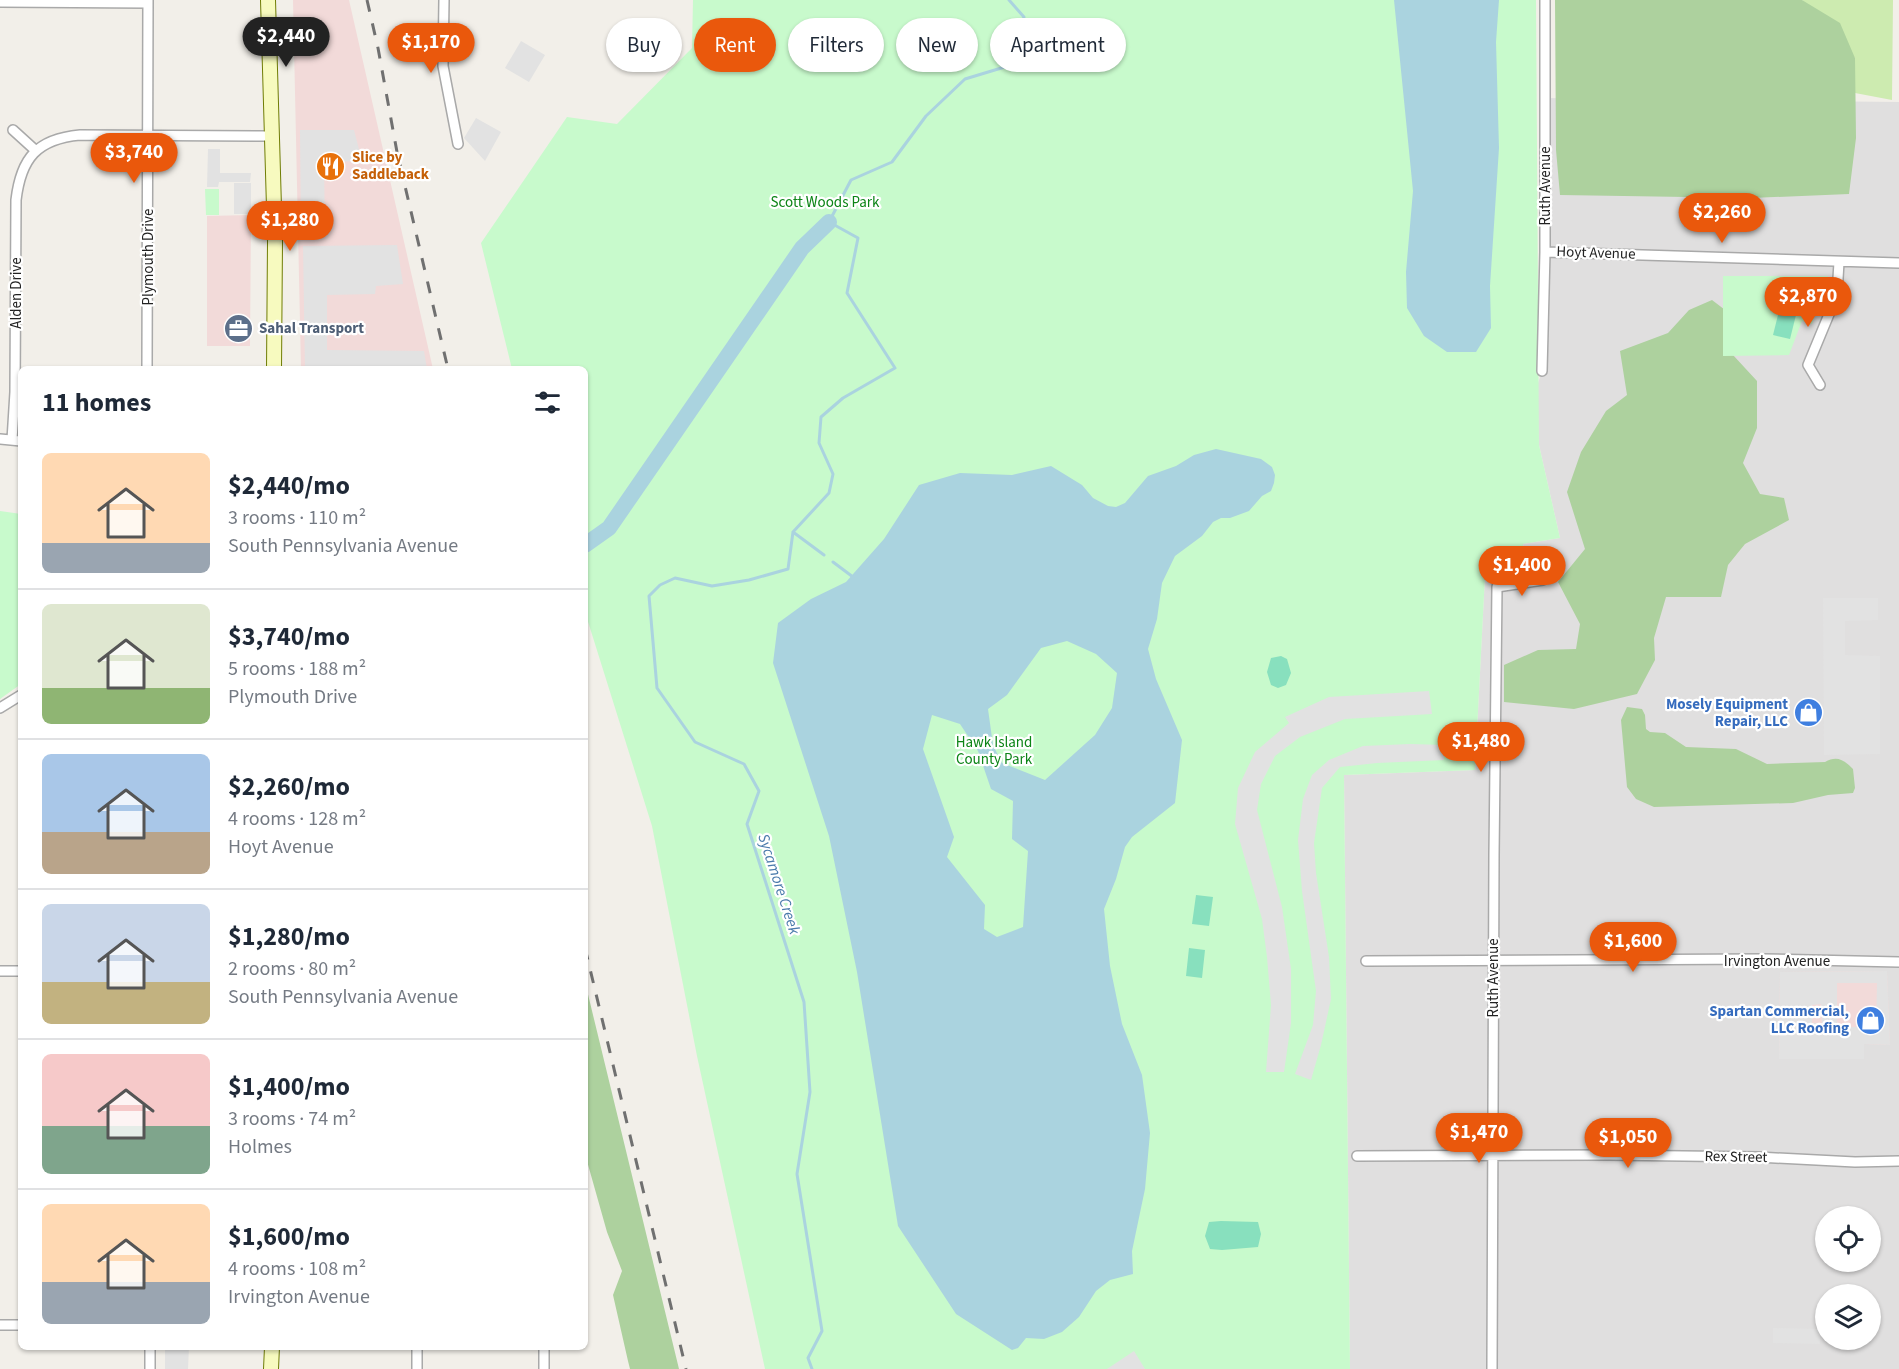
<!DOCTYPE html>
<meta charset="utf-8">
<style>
body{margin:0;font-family:"Source Sans 3",sans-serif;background:#f6f6f7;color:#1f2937;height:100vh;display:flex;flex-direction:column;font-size:22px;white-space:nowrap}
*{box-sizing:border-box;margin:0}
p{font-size:20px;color:#747a83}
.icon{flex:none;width:33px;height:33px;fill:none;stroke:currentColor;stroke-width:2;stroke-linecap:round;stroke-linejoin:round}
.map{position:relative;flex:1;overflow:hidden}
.side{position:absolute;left:18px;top:366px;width:570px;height:984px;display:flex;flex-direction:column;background:#fff;border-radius:9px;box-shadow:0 2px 4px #0004}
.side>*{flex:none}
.hud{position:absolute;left:606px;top:18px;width:570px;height:54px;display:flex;gap:12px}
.tools{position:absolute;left:1815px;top:1206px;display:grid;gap:12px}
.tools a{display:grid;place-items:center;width:66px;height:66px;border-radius:50%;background:#fff;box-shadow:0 2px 4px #0004;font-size:30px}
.price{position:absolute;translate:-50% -51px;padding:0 14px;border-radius:21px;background:#ea580c;color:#fff;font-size:20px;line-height:39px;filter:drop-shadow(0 2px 3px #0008)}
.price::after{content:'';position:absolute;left:50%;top:36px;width:18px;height:14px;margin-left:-9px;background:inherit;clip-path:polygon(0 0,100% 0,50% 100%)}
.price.on{background:#222;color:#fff}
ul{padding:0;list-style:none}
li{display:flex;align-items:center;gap:18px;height:150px;padding:0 24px}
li+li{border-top:2px solid #e0e1e3}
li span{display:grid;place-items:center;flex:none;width:168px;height:120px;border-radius:9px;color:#555}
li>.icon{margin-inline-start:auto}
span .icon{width:72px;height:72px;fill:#fffc;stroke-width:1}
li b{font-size:26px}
h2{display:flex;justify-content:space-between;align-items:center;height:72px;padding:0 24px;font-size:26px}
.pill{padding:0 21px;border-radius:27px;background:#fff;box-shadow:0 2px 4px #0004;font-size:21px;line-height:54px}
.pill.on{background:#ea580c;color:#fff}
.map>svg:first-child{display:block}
</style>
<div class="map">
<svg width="1899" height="1369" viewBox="0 0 1899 1369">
<rect width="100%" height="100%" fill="#f2efe9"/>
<!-- residential -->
<path fill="#e0dfdf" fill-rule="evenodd" d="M1545,98L1899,102V1369H1350L1344,775L1475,770L1486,556L1525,567L1523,544L1560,538L1539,445L1537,386L1542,371ZM1826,1216H1870V1262H1826ZM1826,1294H1870V1340H1826Z"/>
<!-- commercial -->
<path fill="#f2dad9" d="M293,0H349L433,369H301Z
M251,215L250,346H207V216Z
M1887,971L1890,1045L1864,1044V1059H1779L1780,972Z"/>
<!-- grass -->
<path fill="#cdebb0" d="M1802,0H1893L1892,100L1855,93V58Z"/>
<!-- forest -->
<path fill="#add19e" d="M1555,0H1802L1840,23L1855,58L1856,138L1849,194L1751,198L1560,195L1556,150Z
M1712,300L1733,316V355L1757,381V428L1743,463L1760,494L1784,498L1789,520L1745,544L1728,565L1721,597H1666L1654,638L1655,660L1637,694L1574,709L1504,702V665L1538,650L1576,649L1580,624L1558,582L1585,549L1567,492L1581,452L1606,411L1627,395L1620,351L1668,333L1689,310Z
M1627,707L1642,709L1645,715L1646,729L1650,732L1665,733L1686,747L1736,749L1767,764L1825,762C1837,755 1844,760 1853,769L1855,788L1853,793L1828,795L1793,803L1654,807L1636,799L1627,787L1621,720Z
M585,982L679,1369H630L628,1361L613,1295L622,1271L607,1232L585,1154Z"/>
<!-- park -->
<path fill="#c8facc" d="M693,0H1536L1539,445L1560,538L1523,544L1525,568L1486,557L1475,770L1344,775L1350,1369H765L697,1056L652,826L585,612V369H512L481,243L567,117L617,124L692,48Z
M205,189H219V215H206Z
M1723,276H1828L1812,324L1802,321L1789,355L1723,356Z
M0,511L21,514V684L0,699Z"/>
<!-- pitch -->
<path fill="#88e0be" d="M1779,311L1796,315L1790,339L1773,335Z
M1281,656L1287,659L1291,673L1286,685L1278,688L1271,685L1267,672L1271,658Z
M1196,895L1213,897L1209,926L1192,924Z
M1189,948L1205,950L1202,978L1186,976Z
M1221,1221L1258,1222L1261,1234L1258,1247L1222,1250L1210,1249L1205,1236L1209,1222Z"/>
<!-- parking -->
<path fill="#e2e2e2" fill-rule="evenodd" d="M521,41L545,55L529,82L505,68Z
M476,118L501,132L485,161L464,138Z
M300,130H354L362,161L324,162L325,235H301Z
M208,149H220V173H251L250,182H219L218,187H207Z
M234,183H251V214H234Z
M397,245L403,284L376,286L375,294L327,295V350L424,351L427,369H305L303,246Z
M1823,598H1878V620L1845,621V655L1880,656V754L1824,755Z
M1429,691L1432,714L1345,719L1300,737L1275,756L1261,784L1257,810L1282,907L1291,969V1023L1284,1072H1266L1271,1005L1267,957L1262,919L1235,824L1238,788L1255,752L1289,723L1285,717L1329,697Z
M1410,744L1444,745V760L1377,763L1340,767L1322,788L1314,843L1316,873L1329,957L1331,999L1321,1045L1311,1080L1295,1074L1313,1025L1316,991L1302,891L1298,840L1303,799L1312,775L1329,760L1363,746Z
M1887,971L1890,1045L1864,1044V1059H1779L1780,972ZM1837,983H1877L1876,1027H1837ZM1821,1004L1822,1023H1812V1005Z
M1773,1328L1820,1329V1344L1773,1343Z
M165,1347H189L188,1369H165Z
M1134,1351L1145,1369H1107Z"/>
<!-- water -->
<path fill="#aad3df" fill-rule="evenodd" d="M1394,0H1499L1496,42L1499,148L1490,286L1491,328L1476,352H1447L1424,336L1407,308L1406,272L1413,191Z
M1216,449L1261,459L1272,467L1275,475L1274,483L1271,491L1262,496L1249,511L1230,518H1221L1213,522L1202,536L1175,556L1162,583L1157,619L1148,649L1156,679L1182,740L1175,803L1132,837L1125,847L1116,879L1104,909L1110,966L1122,1024L1142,1075L1150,1133L1145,1189L1132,1251L1133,1274L1110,1280L1096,1291L1079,1317L1062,1332L1044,1339L1026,1338L1018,1348L1012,1350L956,1314L898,1226L857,972L829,836L773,663L778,623L811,599L846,582L884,539L919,485L960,473L1012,475L1051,466L1082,485L1093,498L1108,506L1116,507L1125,503L1148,476L1176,466L1194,455ZM1067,641L1096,654L1117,673L1112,708L1095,735L1045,780L1002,763L993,745L988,709L1007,695L1041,648ZM932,715L960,724L978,751L991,789L1013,801L1012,839L1028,851L1023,927L997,937L984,929L985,905L947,857L954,837L923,749Z"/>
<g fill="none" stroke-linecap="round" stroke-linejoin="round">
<!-- stream -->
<path stroke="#aad3df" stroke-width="3" d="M793,532L824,555
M833,562L853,577
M812,1369L808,1358L822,1331L797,1174L810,1092L804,1002L747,824L759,791L744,764L695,742L657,688L649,596L660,585L675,578L712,586L749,580L788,569L793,532L829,493L833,474L819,443L821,417L843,398L895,368L847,293L858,238L829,222L851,180L892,162L926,116L965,79L1008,66L1024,17L1009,0"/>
<!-- river -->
<path stroke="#aad3df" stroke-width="16" d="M585,545L609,528L802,248L829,222"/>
<defs>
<path id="street" d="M444,0L443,66L458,144
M0,2L148,3
M13,130L35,150
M1545,252L1899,263
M147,369L148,0
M1542,371L1545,252V0
M1820,385L1808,365L1837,295L1839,262
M0,439L21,441
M12,440L15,392L16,200C21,158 37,139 80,135L272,136
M0,708L21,695
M1366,961L1763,959L1899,962
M0,971H21
M1357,1156L1609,1155L1758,1157L1855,1162L1899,1161
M0,1325H21
M417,1347V1369
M544,1347V1369
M150,1369V1347
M1492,1369L1494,855L1497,587L1543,580"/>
<path id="secondary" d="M268,0L275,242L274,369
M271,1369L272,1347"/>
</defs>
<!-- street casing -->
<use href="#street" stroke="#a9a9a9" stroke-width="12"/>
<!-- secondary casing -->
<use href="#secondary" stroke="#707d05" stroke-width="16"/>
<!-- street -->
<use href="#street" stroke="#fff" stroke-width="9"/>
<!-- secondary -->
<use href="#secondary" stroke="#f7fabf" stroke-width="14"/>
<!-- rail -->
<path stroke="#707070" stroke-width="3" stroke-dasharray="12 12" stroke-linecap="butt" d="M367,0L378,48L397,152L448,369
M585,948L686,1369"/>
</g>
<!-- icons -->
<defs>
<symbol id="restaurant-disc" viewBox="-11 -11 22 22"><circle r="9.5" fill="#e8710a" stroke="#fff"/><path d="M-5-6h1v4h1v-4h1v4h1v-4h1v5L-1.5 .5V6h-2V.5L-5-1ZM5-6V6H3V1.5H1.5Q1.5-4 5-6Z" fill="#fff"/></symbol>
<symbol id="office-disc" viewBox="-11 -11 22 22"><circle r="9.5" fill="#5c6f8a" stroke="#fff"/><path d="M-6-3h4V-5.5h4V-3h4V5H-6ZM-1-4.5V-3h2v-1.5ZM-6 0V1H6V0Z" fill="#fff"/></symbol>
<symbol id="shop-disc" viewBox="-11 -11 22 22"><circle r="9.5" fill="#3f7fe0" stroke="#fff"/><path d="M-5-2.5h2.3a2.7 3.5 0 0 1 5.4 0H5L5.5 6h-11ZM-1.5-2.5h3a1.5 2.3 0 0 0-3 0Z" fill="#fff"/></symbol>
</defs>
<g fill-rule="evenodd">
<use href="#restaurant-disc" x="314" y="150" width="33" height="33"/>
<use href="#office-disc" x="222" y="312" width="33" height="33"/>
<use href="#shop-disc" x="1792" y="696" width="33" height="33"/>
<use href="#shop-disc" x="1854" y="1004" width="33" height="33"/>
</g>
<g text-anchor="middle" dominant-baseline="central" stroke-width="4.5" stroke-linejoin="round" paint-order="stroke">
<!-- food labels -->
<g font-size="15" font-weight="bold" fill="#c56008" stroke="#fff" text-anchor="start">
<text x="352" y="157">Slice by<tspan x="352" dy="17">Saddleback</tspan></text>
</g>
<!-- street labels -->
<g font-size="15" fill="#222" stroke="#fff">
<text transform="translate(1545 186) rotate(-90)">Ruth Avenue</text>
<text transform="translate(1596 253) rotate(2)">Hoyt Avenue</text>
<text transform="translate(148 257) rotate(-90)">Plymouth Drive</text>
<text transform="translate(16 293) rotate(-90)">Alden Drive</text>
<text x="1777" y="961">Irvington Avenue</text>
<text transform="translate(1493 978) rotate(-90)">Ruth Avenue</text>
<text transform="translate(1736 1157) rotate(1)">Rex Street</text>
</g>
<!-- park labels -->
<g font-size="15" fill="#0c8416" stroke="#fff">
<text x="825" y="202">Scott Woods Park</text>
<text x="994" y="742">Hawk Island<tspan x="994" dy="17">County Park</tspan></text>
</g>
<!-- service labels -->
<g font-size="15" font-weight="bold" fill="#4e5e75" stroke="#fff" text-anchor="start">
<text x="259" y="328">Sahal Transport</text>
</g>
<!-- shop labels -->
<g font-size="15" font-weight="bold" fill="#366cbe" stroke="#fff" text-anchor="end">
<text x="1788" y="704">Mosely Equipment<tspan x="1788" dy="17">Repair, LLC</tspan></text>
<text x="1849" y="1011">Spartan Commercial,<tspan x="1849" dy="17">LLC Roofing</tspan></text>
</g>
<!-- water labels -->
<g font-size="16" font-style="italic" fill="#4a7aab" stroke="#fff">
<text transform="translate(779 884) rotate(72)">Sycamore Creek</text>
</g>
</g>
</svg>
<div class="tools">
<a><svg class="icon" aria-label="locate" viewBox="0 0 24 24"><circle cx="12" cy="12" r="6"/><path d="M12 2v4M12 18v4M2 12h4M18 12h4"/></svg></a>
<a><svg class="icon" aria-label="layers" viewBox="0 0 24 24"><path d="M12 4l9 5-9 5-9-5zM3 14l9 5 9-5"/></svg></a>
</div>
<b class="price on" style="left:286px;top:68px">$2,440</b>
<b class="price" style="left:431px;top:74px">$1,170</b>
<b class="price" style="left:134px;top:184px">$3,740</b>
<b class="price" style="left:1722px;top:244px">$2,260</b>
<b class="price" style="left:290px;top:252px">$1,280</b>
<b class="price" style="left:1808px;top:328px">$2,870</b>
<b class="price" style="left:1522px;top:597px">$1,400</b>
<b class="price" style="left:1481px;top:773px">$1,480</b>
<b class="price" style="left:1633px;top:973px">$1,600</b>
<b class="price" style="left:1479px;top:1164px">$1,470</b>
<b class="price" style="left:1628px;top:1169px">$1,050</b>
<div class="hud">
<a class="pill">Buy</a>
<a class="pill on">Rent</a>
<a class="pill">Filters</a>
<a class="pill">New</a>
<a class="pill">Apartment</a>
</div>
<section class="side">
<h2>11 homes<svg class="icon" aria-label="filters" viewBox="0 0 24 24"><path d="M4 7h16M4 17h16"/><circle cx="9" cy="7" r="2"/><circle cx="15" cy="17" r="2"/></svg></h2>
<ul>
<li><span style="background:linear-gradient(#ffd9b3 75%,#9aa5b1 0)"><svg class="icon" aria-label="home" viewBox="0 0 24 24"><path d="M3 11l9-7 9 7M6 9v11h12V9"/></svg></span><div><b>$2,440/mo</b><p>3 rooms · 110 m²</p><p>South Pennsylvania Avenue</p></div></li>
<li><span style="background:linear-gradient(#dfe7d0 70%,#8fb573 0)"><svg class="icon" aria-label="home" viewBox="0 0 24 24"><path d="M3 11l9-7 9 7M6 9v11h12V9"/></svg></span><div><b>$3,740/mo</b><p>5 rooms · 188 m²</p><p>Plymouth Drive</p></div></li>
<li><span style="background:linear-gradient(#a9c7e8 65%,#b9a48a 0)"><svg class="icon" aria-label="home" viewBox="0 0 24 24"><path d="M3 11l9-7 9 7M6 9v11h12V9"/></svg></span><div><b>$2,260/mo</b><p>4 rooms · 128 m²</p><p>Hoyt Avenue</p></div></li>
<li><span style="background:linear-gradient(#c9d6e8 65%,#c2b280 0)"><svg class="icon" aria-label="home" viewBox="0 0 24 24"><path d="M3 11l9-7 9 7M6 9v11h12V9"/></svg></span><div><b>$1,280/mo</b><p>2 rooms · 80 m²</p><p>South Pennsylvania Avenue</p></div></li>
<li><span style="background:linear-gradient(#f6c9c9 60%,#7fa58c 0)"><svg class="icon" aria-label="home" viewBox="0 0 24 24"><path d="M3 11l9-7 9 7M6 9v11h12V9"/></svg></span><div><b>$1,400/mo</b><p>3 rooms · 74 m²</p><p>Holmes</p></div></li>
<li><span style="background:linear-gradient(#ffd9b3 65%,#9aa5b1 0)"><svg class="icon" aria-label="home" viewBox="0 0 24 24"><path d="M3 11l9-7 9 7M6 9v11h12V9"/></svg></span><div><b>$1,600/mo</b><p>4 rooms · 108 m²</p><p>Irvington Avenue</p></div></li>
</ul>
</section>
</div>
